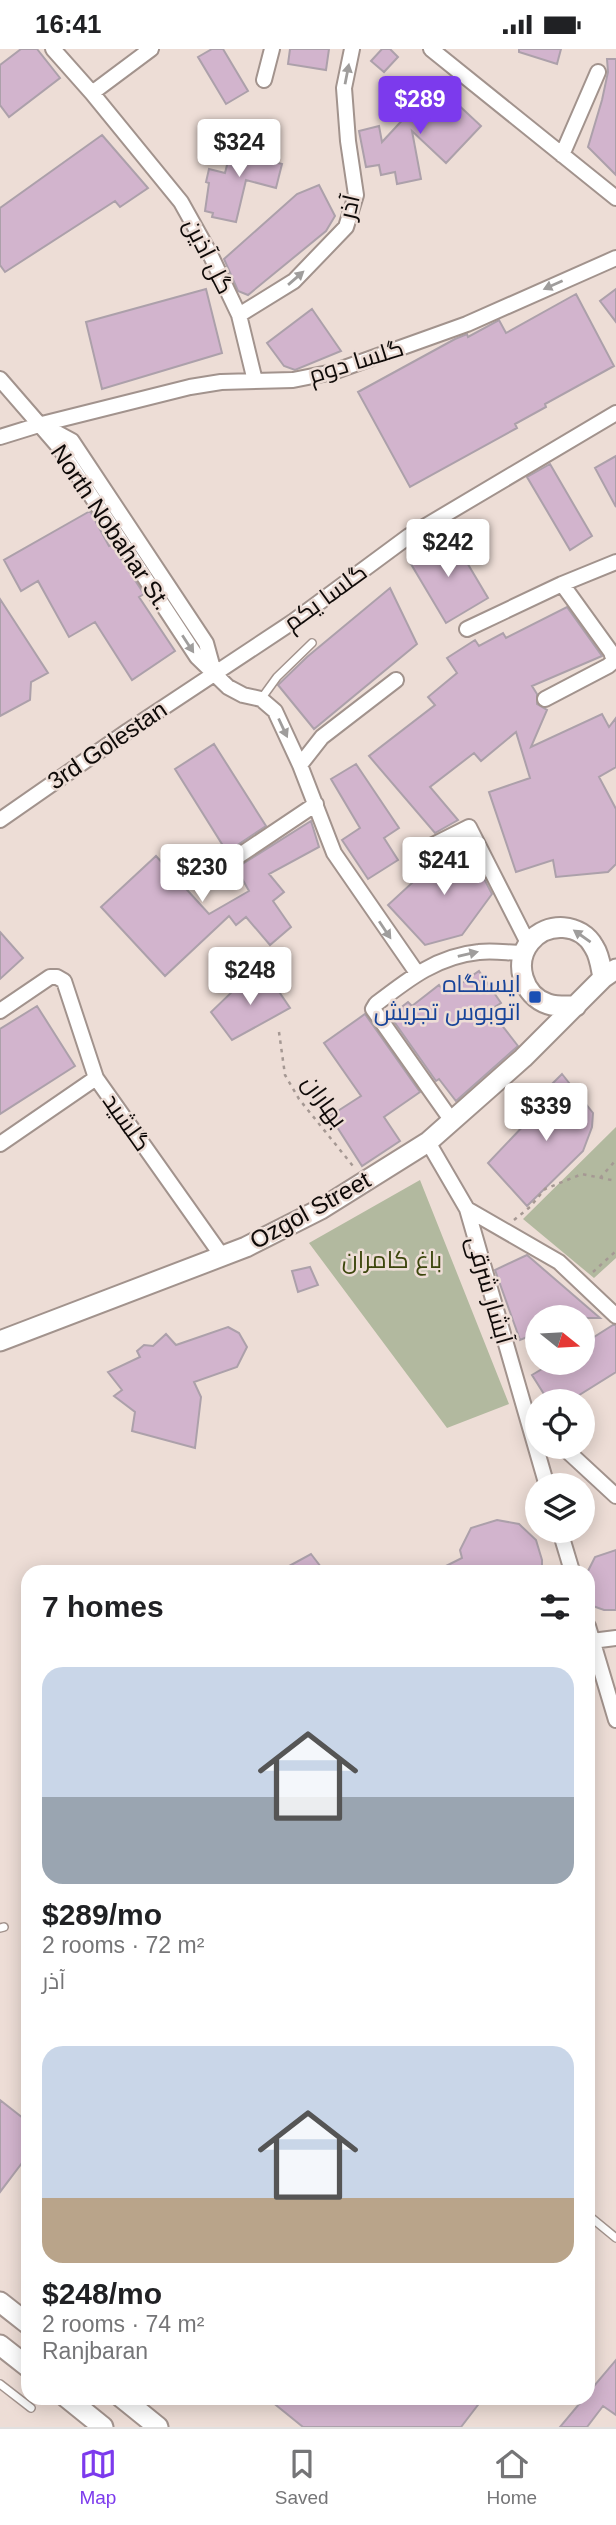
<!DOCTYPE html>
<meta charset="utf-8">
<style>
body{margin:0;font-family:Helvetica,Cairo,sans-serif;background:#f2f2f2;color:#202124;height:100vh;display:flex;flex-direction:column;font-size:26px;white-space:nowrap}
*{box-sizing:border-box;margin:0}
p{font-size:23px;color:#757577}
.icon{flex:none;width:38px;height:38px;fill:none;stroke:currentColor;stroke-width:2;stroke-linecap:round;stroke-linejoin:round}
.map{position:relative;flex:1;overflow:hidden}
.sheet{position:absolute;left:21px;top:1516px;width:574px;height:840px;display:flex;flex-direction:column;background:#fff;border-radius:21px;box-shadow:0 4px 18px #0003}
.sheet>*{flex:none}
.needle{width:46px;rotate:108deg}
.controls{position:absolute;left:525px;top:1256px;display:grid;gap:14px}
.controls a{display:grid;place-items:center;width:70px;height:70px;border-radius:50%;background:#fff;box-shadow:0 4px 18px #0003;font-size:35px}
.price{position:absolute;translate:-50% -60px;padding:0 16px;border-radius:7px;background:#fff;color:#222;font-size:23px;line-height:46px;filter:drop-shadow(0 2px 4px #0008)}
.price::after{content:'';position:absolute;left:50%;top:42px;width:21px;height:16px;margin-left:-10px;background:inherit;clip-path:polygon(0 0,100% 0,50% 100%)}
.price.on{background:#7c3aed;color:#fff}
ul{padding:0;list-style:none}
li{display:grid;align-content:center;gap:14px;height:371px;padding:0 21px}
li span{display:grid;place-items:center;height:217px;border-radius:21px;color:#555}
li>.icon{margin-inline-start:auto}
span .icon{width:126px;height:126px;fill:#fffc;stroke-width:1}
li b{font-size:30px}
h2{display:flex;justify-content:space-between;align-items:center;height:84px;padding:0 21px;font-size:30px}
.status{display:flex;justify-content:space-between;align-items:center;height:49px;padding:0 35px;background:#fff;direction:ltr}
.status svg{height:19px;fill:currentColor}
.dock{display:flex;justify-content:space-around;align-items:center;height:98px;border-top:2px solid #e0e0e0;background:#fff;font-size:19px;color:#757577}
.dock a{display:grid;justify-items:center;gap:4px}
.dock .on{color:#7c3aed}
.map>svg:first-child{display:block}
</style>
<div class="status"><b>16:41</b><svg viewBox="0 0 49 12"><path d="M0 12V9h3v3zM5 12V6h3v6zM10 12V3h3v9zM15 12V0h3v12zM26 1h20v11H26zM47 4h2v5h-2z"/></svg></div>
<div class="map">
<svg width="616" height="2378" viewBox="0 0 616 2378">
<rect width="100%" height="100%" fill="#edddd6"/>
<!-- green -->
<path fill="#b2b99f" d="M616,1078V1209L594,1229L523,1170Z
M420,1131L509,1355L447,1379L309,1194Z"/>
<!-- building -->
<path fill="#d2b4cd" stroke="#aca0aa" stroke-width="2" d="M21,0H37L60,29L9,68L0,56V16Z
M212,0H223L248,42L226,55L198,8Z
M290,0H329L326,21L288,15Z
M382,0H390L398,8L384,23L371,12Z
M519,0H561L557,15L519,3Z
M607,10H616V126L588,98L602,51L608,23Z
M436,35L481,77L446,114L412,82L421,130L397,135L395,123L381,126L379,116L366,118L359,82L379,77L382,93Z
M102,86L148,139L120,158L115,152L5,223L0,216V159Z
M237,90L265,97L262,110L282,115L276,139L246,131L236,173L212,168L213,164L205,162L209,134L206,133L209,120L225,124L231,100L234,101Z
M319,136L335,167L326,182L248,246L238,242L224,210L297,145Z
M206,240L222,304L102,340L86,273Z
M616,240V273L600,252Z
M576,245L614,317L545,355L546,358L515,375L517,379L410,438L358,343L455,290L467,285L468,288L499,271L506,284Z
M312,260L341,302L295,321L284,317L267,294Z
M616,407V458L595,419Z
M550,415L592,487L570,501L527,428Z
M90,462L109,497L112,496L144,545L139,548L175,602L132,631L95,573L69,588L38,532L21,542L4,511Z
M450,485L488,549L446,574L408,510Z
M390,539L417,595L314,680L278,636L307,608Z
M0,550L48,624L31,633L30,651L0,667Z
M567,558L602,607L532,637L537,645V655L547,661L531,698L602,665L609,678L616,669V718L599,728L616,760V815L608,823L556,828L553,811L516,823L489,743L530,729L516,683L481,712L474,704L430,738L458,771L435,784L369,707L435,656L428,648L457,624L447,609L475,591L479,597L503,584L506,589Z
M214,695L266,777L227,803L175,720Z
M356,715L399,779L384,789L398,811L368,830L342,791L360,779L331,730Z
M311,772L319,798L269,825L284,843L273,852L291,878L270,896L246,868L236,876L229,867L165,927L101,858L156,807L209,865L249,842L236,819Z
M464,791L492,845L462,886L425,896L388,856L451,798Z
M0,883L23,909L0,930Z
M479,922L501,954L490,961L518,997L456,1052L439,1030L436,1032L390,967L408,953L412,957L439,936L446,945Z
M267,925L290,959L232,991L211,963L237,938Z
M37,957L75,1017L0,1065V980Z
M365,965L420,1043L384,1068L400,1092L362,1117L330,1067L361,1047L324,994Z
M562,1025L593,1064L592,1078L583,1102L527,1157L488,1114L549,1050V1038Z
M527,1206L600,1269H537V1284L520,1291L495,1221Z
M310,1218L318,1236L298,1243L292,1222Z
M613,1276H616V1323L568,1353H549L532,1326L552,1314H583V1295Z
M228,1278L239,1284L247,1298L237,1318L194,1333L201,1348L195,1399L132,1382L135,1363L114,1347L122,1341L108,1323L140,1308L137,1302L144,1296L153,1297L166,1285L176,1296Z
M497,1471L519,1475L536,1491L542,1511V1522H436L462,1509L460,1501L471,1479Z
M616,1501V1561H604L590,1556L588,1522L595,1508Z
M311,1505L324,1522H280Z
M0,2051L28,2073V2106L0,2143Z
M616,2311V2366L603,2357L587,2378H560L585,2348H588V2344Z
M266,2348H484L461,2378H303Z"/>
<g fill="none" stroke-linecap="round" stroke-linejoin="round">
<defs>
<path id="service" d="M261,650L277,628L312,594
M0,1879L4,1878
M588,2166L616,2189
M0,2335L31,2359"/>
<path id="minor" d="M53,0L92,44L181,153L210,205L239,266L255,332
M431,0L616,149
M264,31L272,0
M92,44L151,0
M562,106L598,23
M239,266L294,232L346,178L356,146L348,92L344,39L352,0
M0,330L59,398L197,608L228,638L243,646L261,650L275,662L300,716L334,804L417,924
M46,378L72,392L206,594L214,623
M0,388L42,375L190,338L221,333L293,331L333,323L467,275L616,209
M467,580L562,535L616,513
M545,650L608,617L614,612L611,603L562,535
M300,716L322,688L396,631
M0,771L128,682L294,572L409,487L616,364
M417,804L469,778L528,894
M234,810L316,755
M0,962L50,928H57L64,932L96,1029L222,1207
M452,1072L373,960L376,955C407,931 437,907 479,903C493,901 509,904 523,904
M428,1093L467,1160L547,1437
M0,1095L96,1029
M467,1160L559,1213L616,1267
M563,1398L616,1447
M560,1482L572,1522
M588,1577L616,1671
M592,1592L616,1589"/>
<path id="secondary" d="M576,957C567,957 557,958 548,955C523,947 513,914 530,893C547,872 581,874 594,898C600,907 601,919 603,929
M0,1292L246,1198L321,1160L428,1093L523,1009L603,929L616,920
M0,2253L28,2275
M0,2296L28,2318
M66,2348L103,2378
M121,2348L158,2378"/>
</defs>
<!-- service casing -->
<use href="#service" stroke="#a2938d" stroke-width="10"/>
<!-- minor casing -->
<use href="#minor" stroke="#a2938d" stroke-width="18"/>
<!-- secondary casing -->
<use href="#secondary" stroke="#a2938d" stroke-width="23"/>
<!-- path -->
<path stroke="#a59893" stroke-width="2.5" stroke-dasharray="3.5 5" stroke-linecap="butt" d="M279,983L285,1026L299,1050L353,1117
M600,1129L616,1111
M514,1171L530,1158L545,1140L582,1125L616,1132
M593,1223L616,1202"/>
<!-- service -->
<use href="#service" stroke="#fff" stroke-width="7"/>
<!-- minor -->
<use href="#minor" stroke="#fff" stroke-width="14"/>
<!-- secondary -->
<use href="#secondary" stroke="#fff" stroke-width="19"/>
</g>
<!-- one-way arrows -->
<defs><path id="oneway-solid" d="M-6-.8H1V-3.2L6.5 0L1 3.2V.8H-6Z" transform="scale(1.75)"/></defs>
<g fill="#9f9d9c">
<use href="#oneway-solid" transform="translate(347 25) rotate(-79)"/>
<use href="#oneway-solid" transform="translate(296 229) rotate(-41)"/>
<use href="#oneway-solid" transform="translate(553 236) rotate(156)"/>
<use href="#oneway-solid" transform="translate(188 595) rotate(57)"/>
<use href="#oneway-solid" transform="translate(283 679) rotate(65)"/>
<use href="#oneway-solid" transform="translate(385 881) rotate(56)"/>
<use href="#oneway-solid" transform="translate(582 887) rotate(-145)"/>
<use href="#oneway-solid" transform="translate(468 905) rotate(-13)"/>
</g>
<!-- markers -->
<rect fill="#1a4fb4" stroke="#edddd6" stroke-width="2.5" x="528" y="941" width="14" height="14" rx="3.5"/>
<g text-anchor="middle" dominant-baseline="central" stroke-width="5" stroke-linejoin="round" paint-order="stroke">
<!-- street labels -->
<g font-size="24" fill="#0f0a08" stroke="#edddd6">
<text transform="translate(349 158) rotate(-77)">آذر</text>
<text transform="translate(209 207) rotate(63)">گل آذین</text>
<text transform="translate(356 312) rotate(-17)">گلسا دوم</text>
<text transform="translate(111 478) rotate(56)">North Nobahar St.</text>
<text transform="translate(325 548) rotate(-36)">گلسا يكم</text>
<text transform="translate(107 696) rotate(-34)">3rd Golestan</text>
<text transform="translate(325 1052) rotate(54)">بهاران</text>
<text transform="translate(127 1073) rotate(55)">گلشید</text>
<text transform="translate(310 1161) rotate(-29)">Ozgol Street</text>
<text transform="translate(490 1241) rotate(74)">آبشار شرقی</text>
</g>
<!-- transit labels -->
<g font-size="24" fill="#164399" stroke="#edddd6" text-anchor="end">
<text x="521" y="934">ایستگاه<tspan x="521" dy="28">اتوبوس تجریش</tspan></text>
</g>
<!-- park labels -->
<g font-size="24" fill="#3c460c" stroke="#edddd6">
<text x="392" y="1210">باغ کامران</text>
</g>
</g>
</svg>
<div class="controls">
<a><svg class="needle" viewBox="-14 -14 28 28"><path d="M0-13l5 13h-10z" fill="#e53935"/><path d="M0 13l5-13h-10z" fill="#757577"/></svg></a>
<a><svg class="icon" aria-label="locate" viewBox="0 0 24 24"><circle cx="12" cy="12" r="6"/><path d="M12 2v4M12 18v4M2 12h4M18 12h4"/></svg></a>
<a><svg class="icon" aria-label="layers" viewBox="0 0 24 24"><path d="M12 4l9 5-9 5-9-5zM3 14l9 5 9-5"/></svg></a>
</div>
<b class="price on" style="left:420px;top:87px">$289</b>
<b class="price" style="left:239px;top:130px">$324</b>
<b class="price" style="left:448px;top:530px">$242</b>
<b class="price" style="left:444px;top:848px">$241</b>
<b class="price" style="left:202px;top:855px">$230</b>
<b class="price" style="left:250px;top:958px">$248</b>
<b class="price" style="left:546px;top:1094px">$339</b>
<section class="sheet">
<h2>7 homes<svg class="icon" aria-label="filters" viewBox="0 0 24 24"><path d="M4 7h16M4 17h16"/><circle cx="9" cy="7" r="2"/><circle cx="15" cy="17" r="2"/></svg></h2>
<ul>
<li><span style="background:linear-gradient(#c9d6e8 60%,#9aa5b1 0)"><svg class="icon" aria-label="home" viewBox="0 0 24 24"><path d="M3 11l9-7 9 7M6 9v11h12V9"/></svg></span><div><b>$289/mo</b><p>2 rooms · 72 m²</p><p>آذر</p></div></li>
<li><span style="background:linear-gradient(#c9d6e8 70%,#b9a48a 0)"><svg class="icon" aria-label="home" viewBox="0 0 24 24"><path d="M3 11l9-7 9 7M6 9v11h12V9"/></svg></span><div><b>$248/mo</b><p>2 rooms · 74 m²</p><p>Ranjbaran</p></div></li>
</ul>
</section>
</div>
<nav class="dock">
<a class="on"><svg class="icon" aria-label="map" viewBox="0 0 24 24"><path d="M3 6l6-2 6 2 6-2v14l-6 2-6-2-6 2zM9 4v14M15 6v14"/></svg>Map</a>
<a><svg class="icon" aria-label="saved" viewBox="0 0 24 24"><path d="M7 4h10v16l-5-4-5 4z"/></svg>Saved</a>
<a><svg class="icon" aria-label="home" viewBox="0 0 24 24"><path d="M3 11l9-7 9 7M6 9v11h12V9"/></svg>Home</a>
</nav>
